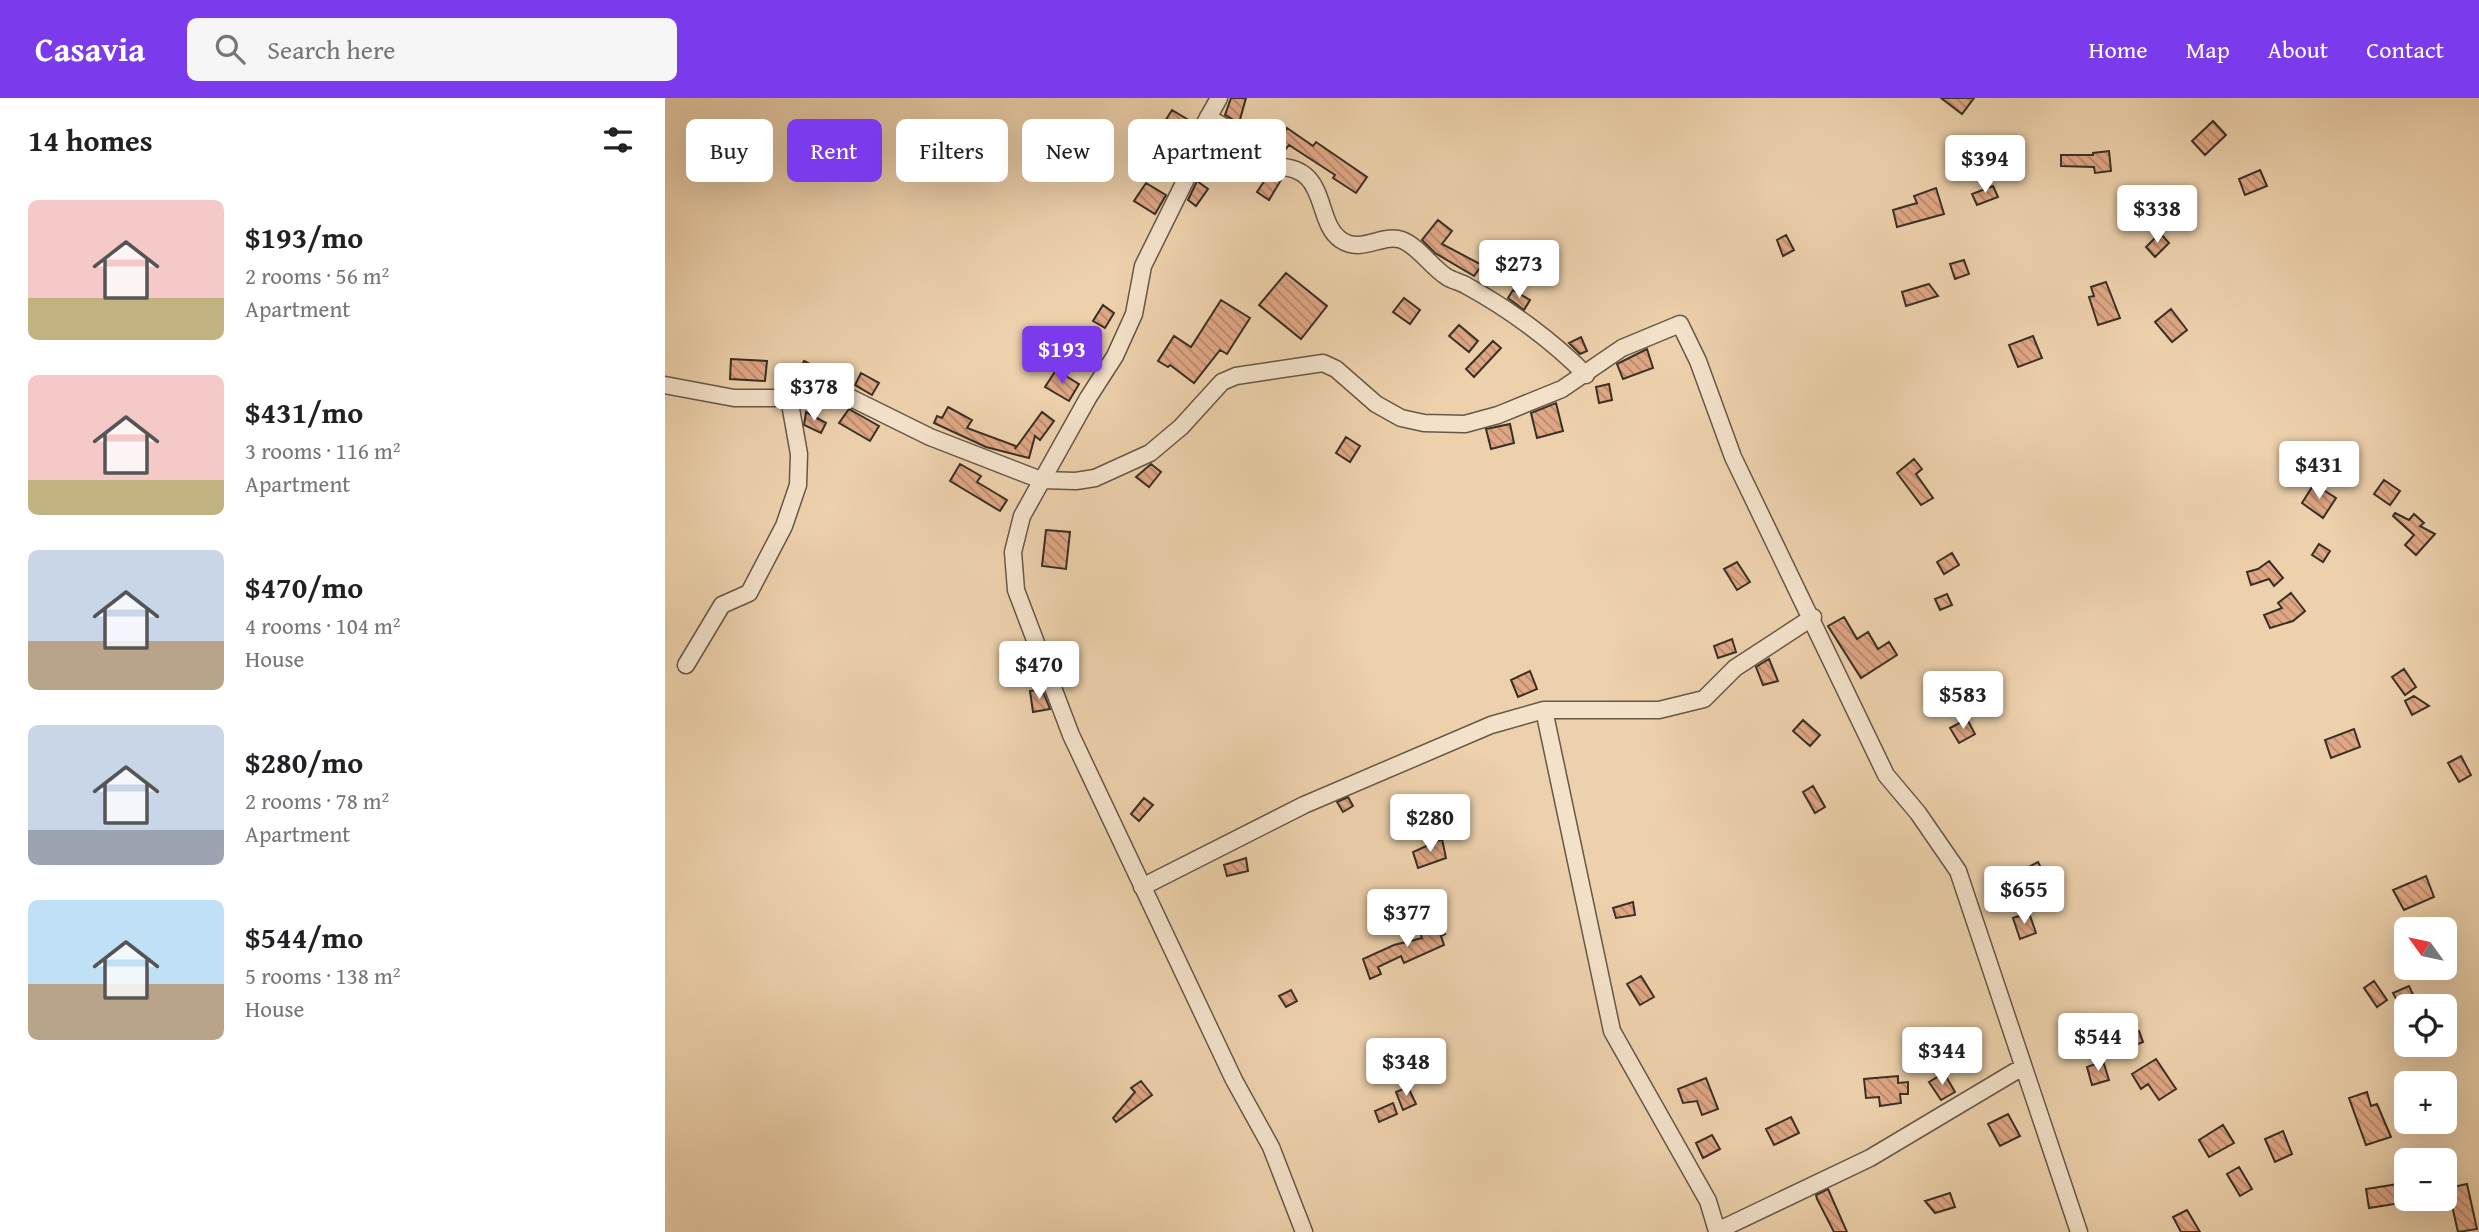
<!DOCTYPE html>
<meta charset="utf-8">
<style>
body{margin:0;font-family:"Gentium Book Plus",serif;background:#f6f6f6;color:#202124;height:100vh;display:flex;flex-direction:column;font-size:26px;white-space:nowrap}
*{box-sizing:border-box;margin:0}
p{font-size:23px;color:#757577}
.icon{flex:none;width:38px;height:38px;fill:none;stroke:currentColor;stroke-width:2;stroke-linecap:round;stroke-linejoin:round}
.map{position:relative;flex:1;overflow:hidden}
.panel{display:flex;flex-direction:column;background:#fff;width:665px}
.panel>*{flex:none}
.banner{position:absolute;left:21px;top:21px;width:665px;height:63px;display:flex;gap:14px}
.needle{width:46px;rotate:303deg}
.controls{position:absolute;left:1729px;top:819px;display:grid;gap:14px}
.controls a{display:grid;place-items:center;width:63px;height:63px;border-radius:10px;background:#fff;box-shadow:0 7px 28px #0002;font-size:35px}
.price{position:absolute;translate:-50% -60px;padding:0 16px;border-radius:7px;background:#fff;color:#222;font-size:23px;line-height:46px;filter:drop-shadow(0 2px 4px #0008)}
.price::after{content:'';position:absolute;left:50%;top:42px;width:21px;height:16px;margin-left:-10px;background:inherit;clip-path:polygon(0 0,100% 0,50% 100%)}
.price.selected{background:#7c3aed;color:#fff}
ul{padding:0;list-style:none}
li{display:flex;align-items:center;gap:21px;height:175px;padding:0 28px}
li span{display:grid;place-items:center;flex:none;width:196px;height:140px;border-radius:10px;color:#555}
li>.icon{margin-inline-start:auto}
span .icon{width:84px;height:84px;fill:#fffc;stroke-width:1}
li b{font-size:30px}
h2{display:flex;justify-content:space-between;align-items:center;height:84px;padding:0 28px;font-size:30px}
.tag{padding:0 24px;border-radius:10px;background:#fff;box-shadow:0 7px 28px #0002;font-size:24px;line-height:63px}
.tag.selected{background:#7c3aed;color:#fff}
header{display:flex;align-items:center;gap:42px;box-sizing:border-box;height:98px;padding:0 35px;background:#7c3aed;color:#fff}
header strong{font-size:33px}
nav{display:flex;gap:38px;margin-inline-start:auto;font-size:24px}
.search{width:490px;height:63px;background:#f6f6f6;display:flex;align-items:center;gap:18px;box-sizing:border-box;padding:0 24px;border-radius:10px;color:#757577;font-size:26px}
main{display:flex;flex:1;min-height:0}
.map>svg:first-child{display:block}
</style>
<header>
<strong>Casavia</strong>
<div class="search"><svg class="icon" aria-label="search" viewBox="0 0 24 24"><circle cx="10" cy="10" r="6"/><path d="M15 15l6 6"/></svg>Search here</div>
<nav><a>Home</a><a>Map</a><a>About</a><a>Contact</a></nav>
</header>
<main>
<section class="panel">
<h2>14 homes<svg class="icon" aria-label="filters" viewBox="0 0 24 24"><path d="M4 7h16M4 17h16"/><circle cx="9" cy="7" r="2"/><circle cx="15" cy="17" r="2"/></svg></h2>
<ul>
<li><span style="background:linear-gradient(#f6c9c9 70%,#c2b280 0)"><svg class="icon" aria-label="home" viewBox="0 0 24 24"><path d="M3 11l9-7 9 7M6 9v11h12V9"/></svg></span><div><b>$193/mo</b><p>2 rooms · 56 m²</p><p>Apartment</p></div></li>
<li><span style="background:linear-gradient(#f6c9c9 75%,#c2b280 0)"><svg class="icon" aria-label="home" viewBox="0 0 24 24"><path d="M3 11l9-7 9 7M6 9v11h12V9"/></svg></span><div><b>$431/mo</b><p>3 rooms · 116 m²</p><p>Apartment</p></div></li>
<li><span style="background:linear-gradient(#c9d6e8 65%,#b9a48a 0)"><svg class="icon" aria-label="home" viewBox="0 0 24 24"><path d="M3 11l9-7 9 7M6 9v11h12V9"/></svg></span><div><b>$470/mo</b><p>4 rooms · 104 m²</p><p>House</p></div></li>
<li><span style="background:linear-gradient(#c9d6e8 75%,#9aa5b1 0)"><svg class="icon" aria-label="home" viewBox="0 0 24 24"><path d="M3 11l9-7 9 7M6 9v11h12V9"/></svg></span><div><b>$280/mo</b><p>2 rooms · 78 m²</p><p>Apartment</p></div></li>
<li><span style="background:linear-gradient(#bfe0f5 60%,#b9a48a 0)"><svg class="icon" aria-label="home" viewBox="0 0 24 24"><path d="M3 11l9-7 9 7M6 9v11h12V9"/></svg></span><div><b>$544/mo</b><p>5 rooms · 138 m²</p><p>House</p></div></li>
</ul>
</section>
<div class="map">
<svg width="1814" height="1134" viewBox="0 0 1814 1134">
<defs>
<pattern id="building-back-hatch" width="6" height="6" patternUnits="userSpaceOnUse" patternTransform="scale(1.75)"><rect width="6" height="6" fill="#e0a785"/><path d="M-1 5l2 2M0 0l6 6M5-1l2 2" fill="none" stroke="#b7886d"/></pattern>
</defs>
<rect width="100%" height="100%" fill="#edd1ac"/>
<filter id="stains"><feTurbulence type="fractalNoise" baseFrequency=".00286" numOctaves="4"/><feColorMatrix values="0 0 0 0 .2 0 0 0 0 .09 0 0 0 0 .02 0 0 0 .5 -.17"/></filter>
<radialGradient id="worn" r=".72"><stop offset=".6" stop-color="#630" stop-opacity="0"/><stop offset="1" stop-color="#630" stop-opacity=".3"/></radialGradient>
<!-- building -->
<path fill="url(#building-back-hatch)" stroke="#393025" stroke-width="2" d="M566,0H581L574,25L560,17Z
M1276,0H1309L1297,16Z
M507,12L527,24L516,43L495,31Z
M1548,23L1561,37L1540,57L1527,43Z
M622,30L648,48L651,44L702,79L691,95L668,80L670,77L624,47L620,52L611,45Z
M547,34L573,52L560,70L538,53Z
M1444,53L1446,73L1430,75L1429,69L1396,68V57H1428V55Z
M1595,72L1602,88L1580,97L1574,81Z
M602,79L616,82L604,102L592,94Z
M532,83L543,91L531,108L523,102Z
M481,85L501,97L490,116L469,103Z
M1328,88L1333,99L1312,107L1307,96Z
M1271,90L1279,116L1232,129L1228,112L1252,105L1249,98Z
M773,122L787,133L777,146L817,167L809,178L770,155L757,142Z
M1495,135L1504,145L1490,159L1481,149Z
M1121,137L1129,152L1118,158L1112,142Z
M1299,162L1304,176L1290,181L1285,166Z
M621,175L662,208L636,241L594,207Z
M1441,184L1455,220L1433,227L1424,199L1429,198L1426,189Z
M1264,186L1273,198L1241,208L1237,194Z
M848,192L865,202L859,212L843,200Z
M739,200L755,212L745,226L728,214Z
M556,202L585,220L562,256L555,252L529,285L505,267L503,269L493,263L509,238L526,249Z
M438,207L449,215L440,230L428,223Z
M1506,211L1522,232L1507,244L1490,224Z
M794,227L813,243L804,254L784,238Z
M1368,238L1377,260L1353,269L1344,247Z
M916,239L922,253L915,256L904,245Z
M828,243L836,250L809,279L801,271Z
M982,251L988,270L958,281L952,266Z
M66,261L102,263L100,283L65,281Z
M139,263L156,272L150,283L133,274Z
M391,272L414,286L404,303L380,289Z
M196,275L214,285L207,297L190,287Z
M944,286L947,302L934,305L931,289Z
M891,305L898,333L872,340L866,315Z
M283,309L307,322L302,330L351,348L350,351L377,314L389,323L375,342L370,338L364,360L321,349L269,325L272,318L277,320Z
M184,311L214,328L205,343L174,325Z
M141,314L161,325L156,335L139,327Z
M845,326L849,345L826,351L821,331Z
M681,339L695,348L685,364L671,355Z
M1249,361L1257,371L1251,376L1268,400L1256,407L1232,375Z
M295,366L316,378L312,384L342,402L335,413L285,383Z
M486,366L496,374L484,389L471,379Z
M1719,382L1735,393L1725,407L1709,396Z
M1649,386L1671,400L1658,420L1637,405Z
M1730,415L1744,422L1749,416L1759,425L1755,428L1770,436L1751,457L1740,447L1749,437L1728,418Z
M381,432L405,434L401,471L377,468Z
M1654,446L1665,453L1658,464L1647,457Z
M1287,455L1294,467L1279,476L1272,464Z
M1604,463L1618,480L1609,488L1604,481L1586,487L1582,474L1593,471Z
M1072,464L1085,484L1072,492L1059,471Z
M1626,495L1640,513L1628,523L1605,530L1599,517L1617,510L1613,505Z
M1282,496L1287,507L1275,512L1270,501Z
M1179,519L1192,541L1203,534L1213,551L1224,544L1232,557L1196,580L1163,528Z
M1067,541L1071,554L1053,560L1049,548Z
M1104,561L1113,583L1098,587L1091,569Z
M1739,571L1751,589L1740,597L1727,579Z
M865,573L872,591L853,599L846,582Z
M377,591L385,611L368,614L365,593Z
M1749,598L1764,608L1747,617L1740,603Z
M1302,621L1310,636L1294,645L1285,630Z
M1138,622L1155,637L1145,648L1128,633Z
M1689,631L1695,649L1666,660L1660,642Z
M1796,658L1806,677L1794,684L1783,665Z
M1148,688L1160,709L1150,715L1138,694Z
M683,699L688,708L678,714L672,704Z
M479,700L488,707L474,723L466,716Z
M777,741L781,760L753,770L748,754Z
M581,760L583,773L562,778L559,767Z
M1373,764L1383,784L1370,791L1360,771Z
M1761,778L1769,799L1739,812L1728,792Z
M968,804L970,817L951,820L948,810Z
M1364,815L1371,835L1355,841L1348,820Z
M774,822L780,836L776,838L779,847L739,865L736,858L713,869L716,876L705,881L698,861L729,847L757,840L753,830Z
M976,878L989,899L975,907L962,886Z
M1709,883L1722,902L1712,909L1699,890Z
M1744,888L1751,903L1736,910L1728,895Z
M626,892L632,903L621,909L614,898Z
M1474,933L1478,944L1464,950L1459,939Z
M1491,961L1511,991L1494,1002L1483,986L1476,991L1467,976Z
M1438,963L1444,982L1427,987L1422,969Z
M1279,975L1290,994L1276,1002L1264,984Z
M1233,978V985L1243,984V996H1235L1236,1005L1215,1008L1214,999L1201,1000L1199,981Z
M1041,980L1053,1011L1037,1017L1032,1003L1018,1005L1013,991Z
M476,983L487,997L451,1024L448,1020L470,994L466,990Z
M743,989L751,1006L738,1012L731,994Z
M1702,994L1706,1008L1712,1006L1726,1039L1701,1047L1684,1000Z
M728,1005L732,1016L714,1024L710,1013Z
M1343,1016L1355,1038L1335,1048L1323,1026Z
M1126,1019L1134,1035L1109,1047L1101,1031Z
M1558,1027L1569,1045L1544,1059L1534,1042Z
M1618,1033L1627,1056L1610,1064L1600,1041Z
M1047,1037L1055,1051L1038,1060L1031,1045Z
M1574,1069L1587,1091L1575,1098L1562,1076Z
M1733,1086L1736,1105L1704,1110L1701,1091Z
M1802,1086L1812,1131L1793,1134L1783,1090Z
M1163,1091L1182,1134H1169L1152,1101L1151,1097Z
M1285,1095L1290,1109L1270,1115L1260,1103Z
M1522,1112L1535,1134H1516L1508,1119Z"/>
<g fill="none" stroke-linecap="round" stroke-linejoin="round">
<defs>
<path id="minor" d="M554,0L530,43L522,79L478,168L469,216L450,258L423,300L357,418L348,454L351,492L406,637L569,982L606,1049L639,1134
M543,19L574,38L605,69C666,64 648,123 676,142C697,156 717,135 737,142C753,148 767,170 782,179C788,183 796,184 802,188C844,211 888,243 921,277
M0,287L69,300H186L265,339L376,382L411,383L430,380L485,355L516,329L557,284L571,278L658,265L671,271L711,306L736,320L759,325L800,326L833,317L897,291L957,250L1015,226L1033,263L1068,359L1221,677L1253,715L1293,773L1414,1134
M21,567L57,507L84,495L119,428L133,387L134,356L124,300
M879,612L947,933L1043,1103L1052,1133L1205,1060L1356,970
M477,789L639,707L826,627L879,612H994L1039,601L1070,570L1148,519"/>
</defs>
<!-- minor casing -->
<use href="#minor" stroke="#665847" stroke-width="19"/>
<!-- minor -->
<use href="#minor" stroke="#f3e1c9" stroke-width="16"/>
</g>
<rect width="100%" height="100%" filter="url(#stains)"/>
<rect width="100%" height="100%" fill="url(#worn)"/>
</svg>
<div class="controls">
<a><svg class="needle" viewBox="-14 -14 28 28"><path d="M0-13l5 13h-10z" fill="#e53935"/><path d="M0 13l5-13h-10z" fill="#757577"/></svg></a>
<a><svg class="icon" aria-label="locate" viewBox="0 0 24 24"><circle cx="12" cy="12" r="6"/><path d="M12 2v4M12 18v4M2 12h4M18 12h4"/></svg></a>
<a>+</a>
<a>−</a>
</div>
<b class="price" style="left:1320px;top:97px">$394</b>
<b class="price" style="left:1492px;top:147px">$338</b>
<b class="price" style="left:854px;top:202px">$273</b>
<b class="price selected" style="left:397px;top:288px">$193</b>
<b class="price" style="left:149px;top:325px">$378</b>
<b class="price" style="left:1654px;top:403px">$431</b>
<b class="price" style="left:374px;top:603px">$470</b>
<b class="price" style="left:1298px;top:633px">$583</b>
<b class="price" style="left:765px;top:756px">$280</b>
<b class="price" style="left:1359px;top:828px">$655</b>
<b class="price" style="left:742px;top:851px">$377</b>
<b class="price" style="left:1433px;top:975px">$544</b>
<b class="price" style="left:1277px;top:989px">$344</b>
<b class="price" style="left:741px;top:1000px">$348</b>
<div class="banner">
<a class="tag">Buy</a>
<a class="tag selected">Rent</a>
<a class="tag">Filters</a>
<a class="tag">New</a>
<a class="tag">Apartment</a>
</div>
</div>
</main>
